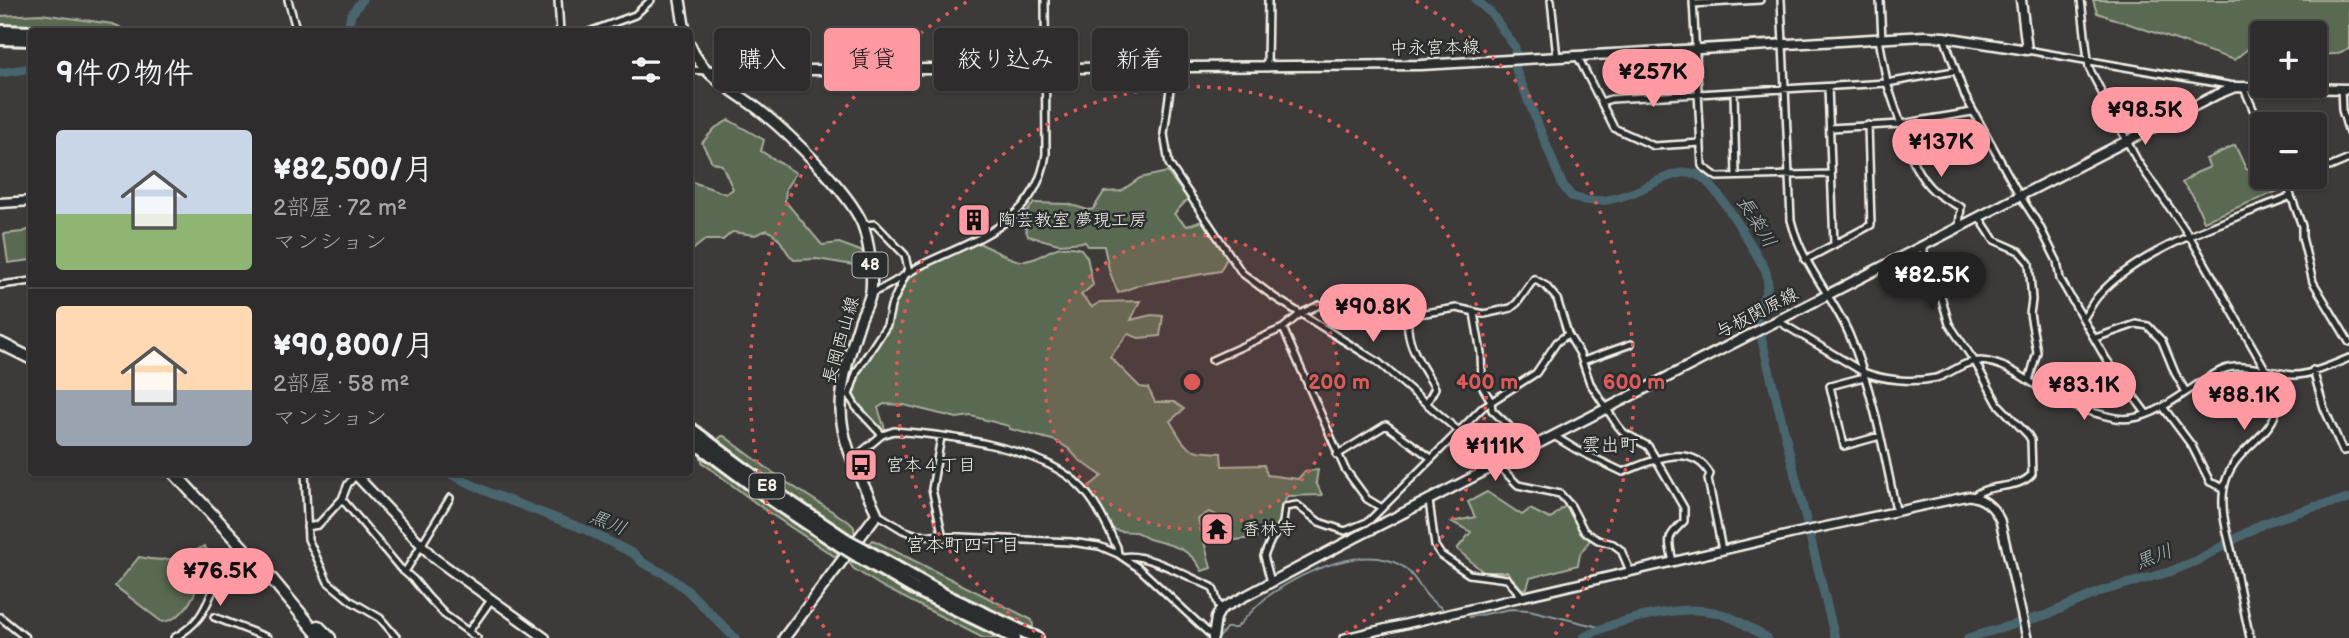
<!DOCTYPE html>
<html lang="ja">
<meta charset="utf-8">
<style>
body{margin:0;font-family:"Balsamiq Sans","Klee One",sans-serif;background:#363434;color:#f1f3f6;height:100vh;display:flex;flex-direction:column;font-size:26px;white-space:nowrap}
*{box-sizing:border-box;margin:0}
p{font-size:23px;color:#a7a7a9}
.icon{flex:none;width:38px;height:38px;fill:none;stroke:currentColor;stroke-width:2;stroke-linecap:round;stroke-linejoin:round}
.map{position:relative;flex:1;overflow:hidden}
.details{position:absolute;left:28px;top:28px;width:665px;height:448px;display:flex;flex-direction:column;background:#2e2c2c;border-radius:7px;box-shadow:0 2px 5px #0004,0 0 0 2px #494848}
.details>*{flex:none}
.guide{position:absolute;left:714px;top:28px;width:665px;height:63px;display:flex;gap:14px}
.buttons{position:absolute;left:2250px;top:21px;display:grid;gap:14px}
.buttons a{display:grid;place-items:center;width:77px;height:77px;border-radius:7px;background:#2e2c2c;box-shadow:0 2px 5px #0004,0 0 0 2px #494848;font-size:35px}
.price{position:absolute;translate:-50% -60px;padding:0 16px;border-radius:24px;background:#ff9aa2;color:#111;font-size:23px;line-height:46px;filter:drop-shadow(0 2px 4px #0008)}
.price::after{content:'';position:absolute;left:50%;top:42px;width:21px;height:16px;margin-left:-10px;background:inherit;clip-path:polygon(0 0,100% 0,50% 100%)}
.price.current{background:#222;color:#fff}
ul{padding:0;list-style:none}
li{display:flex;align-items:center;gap:21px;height:175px;padding:0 28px}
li+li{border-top:2px solid #494848}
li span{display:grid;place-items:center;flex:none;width:196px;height:140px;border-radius:7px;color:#555}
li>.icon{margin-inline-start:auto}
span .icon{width:84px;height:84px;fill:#fffc;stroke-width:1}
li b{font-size:30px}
h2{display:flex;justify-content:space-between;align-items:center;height:84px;padding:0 28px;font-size:30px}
.tag{padding:0 24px;border-radius:7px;background:#2e2c2c;box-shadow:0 2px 5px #0004,0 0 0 2px #494848;font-size:24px;line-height:63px}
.tag.current{background:#ff9aa2;color:#111}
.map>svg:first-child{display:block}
</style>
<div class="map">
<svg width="2349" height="638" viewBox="0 0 2349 638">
<rect width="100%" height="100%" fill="#3d3a3a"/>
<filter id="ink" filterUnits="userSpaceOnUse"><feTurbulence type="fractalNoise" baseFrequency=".0143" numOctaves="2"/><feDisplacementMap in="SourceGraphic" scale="14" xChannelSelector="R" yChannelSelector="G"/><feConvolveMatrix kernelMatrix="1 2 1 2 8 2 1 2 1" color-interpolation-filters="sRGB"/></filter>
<g filter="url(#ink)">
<!-- green -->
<path fill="#5a6951" stroke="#a7ad9c" stroke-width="2" d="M2093,0H2349V49L2335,54L2315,55V33H2263V52L2249,48L2234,60L2097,13Z
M41,14L113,24L120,27L122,31C81,32 41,25 0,25V16Z
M729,120L764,140L761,151L796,173L786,188L785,201L822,245L839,243L866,253V267L817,259L794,260C781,248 785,240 767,230L755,235L732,232L723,240H705L690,252V181L726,194L733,189L722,165L712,162L702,143L715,128Z
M2235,145L2246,169L2257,173L2263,170V177H2278L2283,189L2204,221L2193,196L2182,183L2196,173L2210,167L2206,159Z
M1167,172L1188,199L1174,214L1187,226L1202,221L1227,258L1220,271L1139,285L1118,293L1109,270L1104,246H1088L1085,242L1059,244L1028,236L1025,227L1027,222L1023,217L1034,203L1068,204L1088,210L1093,209L1104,192L1121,191L1140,178Z
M31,229V260L8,263L4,234L22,232Z
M979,243C990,248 1012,261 1022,261C1045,261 1050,240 1081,249L1087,257L1093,285L1081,295L1092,307L1100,302L1140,301L1131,320L1151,315L1163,316L1160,336L1139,338L1128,334L1110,357L1140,387L1148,388L1155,402H1174L1184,409L1170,421C1188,451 1185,451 1221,453L1222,466L1264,465L1267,475L1298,479L1305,471L1318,470L1316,482L1322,495L1287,496C1283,504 1283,510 1281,518C1275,540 1253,538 1234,540L1231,524L1219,525L1218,516L1209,512L1198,519L1211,568L1202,571C1190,547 1173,546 1149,539C1144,537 1140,533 1135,532C1126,531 1116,533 1109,526C1100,515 1097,499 1087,488L1102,476L1078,459L1069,449L1056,441L1010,429L1009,426L971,416L957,418L904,405L884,404L878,408L885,429L878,431C857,407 840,384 863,354C872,343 878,338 885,324C894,309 898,289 911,276C920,267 965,250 979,243Z
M722,436H724L783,480L849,522L854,527L855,537L771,482L716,441Z
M701,458L711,462L839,551L837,556H834L765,510L703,463Z
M1487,492L1522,515L1530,509L1550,519L1565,506L1574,504L1590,540L1580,554L1578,565L1530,578L1527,588L1523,590L1507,572H1483L1457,549L1471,532L1452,522L1475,517L1468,502Z
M873,540L1032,620L1033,626L1030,629L970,602L867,545Z
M204,546L210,553C200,577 193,618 162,622L115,586L139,557C164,563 182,559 204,546Z
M854,559L927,602L1004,638H983L883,587L854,569L850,564Z"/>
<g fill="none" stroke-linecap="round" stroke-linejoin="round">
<!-- stream -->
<path stroke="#8e9d9f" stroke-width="2" d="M1469,617L1511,609L1529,610L1603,628
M1216,638H1219L1226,628H1236C1247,617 1258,603 1271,594C1303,572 1365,543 1402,566C1419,577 1421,597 1442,608"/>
<!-- river -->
<path stroke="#4a656e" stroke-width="9" d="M1476,0L1491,13L1515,47L1516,70L1562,184L1571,196C1589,204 1610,201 1629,194C1651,187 1682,161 1704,179C1723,195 1752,247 1765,269C1773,288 1761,298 1756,316L1835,638
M347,32L351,15L362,0
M0,73L32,68
M446,472L490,493L584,529L634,554L643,563L667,575L688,591L735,638
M1583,638C1613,620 1680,605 1714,612C1733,616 1750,628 1767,638
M1968,638L2046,615L2102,591L2169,572L2196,561L2264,523L2314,507L2349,499"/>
<defs>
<path id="minor" d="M288,0L297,32
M558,0L560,32
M1551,0L1557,58
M1693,0L1702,166L1717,177L1831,174
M1781,0L1791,220C1803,267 1831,293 1849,334C1873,390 1884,452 1896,510
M1880,0L1882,39
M2081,0L2089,68L2138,162L2190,237L2276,388C2287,438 2232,441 2224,488C2220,510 2227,532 2232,553C2238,581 2244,610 2250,638
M1693,4L1760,0
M589,32L635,15L651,0
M1944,37L1965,96L2017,191L2039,225L2057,261L2060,279L2106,359L2146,413
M1879,39L1887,83L1915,166C1927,188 1938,197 1961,207L1959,226
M2027,50L2234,86
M1578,57L1614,128L1654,146L1701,143
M1267,66L1268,0
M1173,67L1164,134L1169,164L1242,273L1274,297L1378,362L1498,465L1518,485L1560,494L1571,506L1584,531L1598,540L1613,544L1621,550L1630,571
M690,70L707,71
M2243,86L2263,132
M1828,87L1834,245
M2341,88L2342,110L2349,133
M1734,92L1736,176
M1601,102L1611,99L1887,83L1954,71
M1830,128L1901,124L1972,112
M2315,165L2330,167L2349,159
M2284,177L2302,226V237L2313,282L2349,342
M1979,217L1994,240L2019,251L2029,263L2032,300L2030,314L2037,352L2029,381
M863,225L875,224L905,255L908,269L891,306L887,325L857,371L849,395L856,407L882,435
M1921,246L1936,279L1949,324L1975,362L1998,404L2028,435L2031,440L2032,474C2018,491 1990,482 1974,496
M1805,260L1871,225L1868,125
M0,285L32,281
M871,293C890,287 906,273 924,264C978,238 1036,222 1046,154L1045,0
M1474,313L1481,353L1482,386L1491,401L1492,410L1509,426L1523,452
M1408,317C1405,345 1422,365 1435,388L1427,403
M2083,319C2088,312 2092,303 2098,296C2142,246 2230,221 2291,196
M1778,321L1863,372C1883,380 1913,383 1936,378C1951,374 1963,361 1980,361C2008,362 2033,385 2056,398C2073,407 2097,414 2116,418C2155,425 2192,382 2225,369C2242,362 2274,373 2293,375C2308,376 2335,364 2349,358
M1283,328L1345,469L1367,499L1382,508L1483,407L1536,373L1557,342L1568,334
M2095,338L2136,324L2148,326L2162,341L2175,373L2186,392
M1212,360L1283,328L1300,314L1319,305L1332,306L1356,314L1399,317L1457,308L1484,314L1511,308L1517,303L1534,279L1546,286L1557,299L1568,334L1580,354L1590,383L1618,426L1624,433L1648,446L1653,454L1684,508V521C1666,538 1668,538 1673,562
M1583,361L1631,344
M2313,370L2324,408L2343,451L2349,450
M1864,377L1830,386L1844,446L1880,436
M2163,407L2192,446L2210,482L2224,488
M1554,436L1577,450L1623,472C1650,462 1691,440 1710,474L1708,479L1722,550
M941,437L932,489L943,537
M1337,455L1386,425L1431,458
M853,459L882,435L894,431C948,435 1043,447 1081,487C1097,503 1107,527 1117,547L1118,554
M305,472L308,539L328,582L351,601L380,618L397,638
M342,499L400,568L414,580L428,597L445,615L477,638
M1429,501L1435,546L1441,555L1469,574L1507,579L1522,596
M877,514L903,530L917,535L1071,542L1099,546L1118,554L1140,569L1213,637
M307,527L318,525L342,499L348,484L356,475
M1124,557C1143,551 1192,579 1212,587C1217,594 1215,601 1221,609
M405,572L450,498
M1271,582L1264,556L1271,540L1283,523L1285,507L1297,505L1319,522L1345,531L1369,521L1382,508
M0,617L26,638
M214,617L268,638
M469,631L491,600
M174,638C210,617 205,600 224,568C229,560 238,555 244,549"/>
<path id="tertiary" d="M1345,638L1805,531L1969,496C1984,498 1993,506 2000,520L2027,638"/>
<path id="secondary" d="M707,71L1421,65L1925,36L1944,37L2027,50L2021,0
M0,203L32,201
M353,472L434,558L545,638
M1213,638L1216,618L1221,609L1341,545L2218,94L2235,87L2349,89"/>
<path id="primary" d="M680,0L685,32
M690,45C702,77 738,92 763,113C791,136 848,191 862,223C869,240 873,274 871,291C870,302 863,311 860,321C851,348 841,380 841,409C841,446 863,482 877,514L784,638"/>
<path id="trunk" d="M0,343L32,359
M173,472L271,578L321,638
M318,626L330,638"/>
<path id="motorway" d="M0,31L32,32
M0,39L32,40
M690,428L774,491L847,540
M690,439L769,498L841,546
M864,549L947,596L1037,638
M859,557L916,590L1015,638"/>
</defs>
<!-- minor casing -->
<use href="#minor" stroke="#f4f1e8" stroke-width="10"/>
<!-- tertiary casing -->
<use href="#tertiary" stroke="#f4f1e8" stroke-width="12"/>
<!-- secondary casing -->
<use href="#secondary" stroke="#f4f1e8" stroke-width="13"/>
<!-- primary casing -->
<use href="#primary" stroke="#f4f1e8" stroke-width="14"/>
<!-- trunk casing -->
<use href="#trunk" stroke="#f4f1e8" stroke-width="15"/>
<!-- motorway casing -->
<use href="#motorway" stroke="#f4f1e8" stroke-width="16"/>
<!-- minor -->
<use href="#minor" stroke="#2a2d2e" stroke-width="5"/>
<!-- tertiary -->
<use href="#tertiary" stroke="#2a2d2e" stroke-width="7"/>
<!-- secondary -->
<use href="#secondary" stroke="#2a2d2e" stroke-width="8"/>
<!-- primary -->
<use href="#primary" stroke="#2a2d2e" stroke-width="9"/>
<!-- trunk -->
<use href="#trunk" stroke="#2a2d2e" stroke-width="10"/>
<!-- motorway -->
<use href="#motorway" stroke="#2a2d2e" stroke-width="10"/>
<defs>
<path id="motorway-bridge" d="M847,540L864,549
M841,546L859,557"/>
</defs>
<!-- motorway-bridge casing -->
<use href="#motorway-bridge" stroke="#f4f1e8" stroke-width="16" stroke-linecap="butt"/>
<!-- motorway-bridge -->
<use href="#motorway-bridge" stroke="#2a2d2e" stroke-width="10"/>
</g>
</g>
<!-- distance rings -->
<circle cx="1192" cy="382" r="147" fill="#de5a58" fill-opacity=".12"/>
<g fill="none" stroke="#de5a58" stroke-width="3.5" stroke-dasharray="3.5 7">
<circle cx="1192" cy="382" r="147"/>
<path d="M1044 637A295 295 0 1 1 1339 637"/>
<path d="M830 636A442 442 0 0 1 968 1M1416 1A442 442 0 0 1 1554 636"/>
</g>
<!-- icons -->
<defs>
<symbol id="building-square" viewBox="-11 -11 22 22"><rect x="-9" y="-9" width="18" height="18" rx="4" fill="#ff9aa2" stroke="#2a2d2e"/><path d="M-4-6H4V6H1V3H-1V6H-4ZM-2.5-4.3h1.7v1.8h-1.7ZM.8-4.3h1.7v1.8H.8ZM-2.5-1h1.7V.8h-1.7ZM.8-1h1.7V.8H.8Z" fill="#111"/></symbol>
<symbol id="bus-square" viewBox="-11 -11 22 22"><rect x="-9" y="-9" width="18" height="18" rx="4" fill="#ff9aa2" stroke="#2a2d2e"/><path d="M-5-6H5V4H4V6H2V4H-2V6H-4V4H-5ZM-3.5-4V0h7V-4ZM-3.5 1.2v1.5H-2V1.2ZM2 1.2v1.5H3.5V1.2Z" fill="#111"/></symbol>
<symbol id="temple-square" viewBox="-11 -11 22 22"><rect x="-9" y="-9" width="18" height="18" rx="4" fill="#ff9aa2" stroke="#2a2d2e"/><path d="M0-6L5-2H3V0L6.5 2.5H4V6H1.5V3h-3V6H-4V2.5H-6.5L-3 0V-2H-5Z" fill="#111"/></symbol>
</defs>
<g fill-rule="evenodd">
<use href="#building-square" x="955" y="201" width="38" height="38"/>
<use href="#bus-square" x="842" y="446" width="38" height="38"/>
<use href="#temple-square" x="1198" y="510" width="38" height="38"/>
</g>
<g text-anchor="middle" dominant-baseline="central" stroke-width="5" stroke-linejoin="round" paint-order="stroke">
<!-- shield labels -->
<g fill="#2a2d2e" stroke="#b7b6b0" stroke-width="2">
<rect x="852.5" y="252.5" width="35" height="25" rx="5"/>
<rect x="749.5" y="473.5" width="35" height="25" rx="5"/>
</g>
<g font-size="16" font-weight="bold" fill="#f4f1e8">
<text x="870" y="265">48</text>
<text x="767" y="486">E8</text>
</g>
<!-- street labels -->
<g font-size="18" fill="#f4f1e8" stroke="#2a2d2e">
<text transform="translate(1435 48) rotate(-1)">中永宮本線</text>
<text transform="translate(1757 313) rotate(-27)">与板関原線</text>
<text transform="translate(841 340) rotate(-74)">長岡西山線</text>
</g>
<!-- poi labels -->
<g font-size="18" fill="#f4f1e8" stroke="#2a2d2e" text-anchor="start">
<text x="998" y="220">陶芸教室 夢現工房</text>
<text x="886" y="465">宮本４丁目</text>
<text x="1242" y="529">香林寺</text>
</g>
<!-- water labels -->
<g font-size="19" font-style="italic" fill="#b0b9b7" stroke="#2a2d2e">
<text transform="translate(1756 222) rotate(58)">長楽川</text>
<text transform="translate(608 523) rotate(23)">黒川</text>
<text transform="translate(2154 557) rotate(-21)">黒川</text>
</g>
<!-- neighbourhood labels -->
<g font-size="19" fill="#f4f1e8" stroke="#2a2d2e">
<text x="1610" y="445">雲出町</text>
<text x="963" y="545">宮本町四丁目</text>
</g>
</g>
<circle cx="1192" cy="382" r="10" fill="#de5a58" stroke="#2a2d2e" stroke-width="3.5"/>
<g font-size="21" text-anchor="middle" font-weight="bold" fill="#de5a58" stroke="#2a2d2e" stroke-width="5" stroke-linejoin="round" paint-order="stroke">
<text x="1339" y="389">200 m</text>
<text x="1487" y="389">400 m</text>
<text x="1634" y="389">600 m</text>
</g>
</svg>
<div class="buttons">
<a>+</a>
<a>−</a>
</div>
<b class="price" style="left:1653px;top:109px">¥257K</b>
<b class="price" style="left:2145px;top:147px">¥98.5K</b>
<b class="price" style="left:1941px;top:179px">¥137K</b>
<b class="price current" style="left:1932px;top:312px">¥82.5K</b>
<b class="price" style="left:1373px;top:344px">¥90.8K</b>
<b class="price" style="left:2084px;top:422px">¥83.1K</b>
<b class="price" style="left:2244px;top:432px">¥88.1K</b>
<b class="price" style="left:1495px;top:483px">¥111K</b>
<b class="price" style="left:220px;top:608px">¥76.5K</b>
<div class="guide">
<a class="tag">購入</a>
<a class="tag current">賃貸</a>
<a class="tag">絞り込み</a>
<a class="tag">新着</a>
</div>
<section class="details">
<h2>9件の物件<svg class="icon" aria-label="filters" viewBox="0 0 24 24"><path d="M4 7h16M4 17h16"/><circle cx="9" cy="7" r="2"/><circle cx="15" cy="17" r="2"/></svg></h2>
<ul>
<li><span style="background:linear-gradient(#c9d6e8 60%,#8fb573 0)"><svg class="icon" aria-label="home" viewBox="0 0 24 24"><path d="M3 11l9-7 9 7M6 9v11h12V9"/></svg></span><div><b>¥82,500/月</b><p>2部屋 · 72 m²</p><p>マンション</p></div></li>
<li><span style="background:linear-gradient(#ffd9b3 60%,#9aa5b1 0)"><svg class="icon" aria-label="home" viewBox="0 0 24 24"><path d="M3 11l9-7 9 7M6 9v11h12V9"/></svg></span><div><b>¥90,800/月</b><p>2部屋 · 58 m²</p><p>マンション</p></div></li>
</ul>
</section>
</div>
